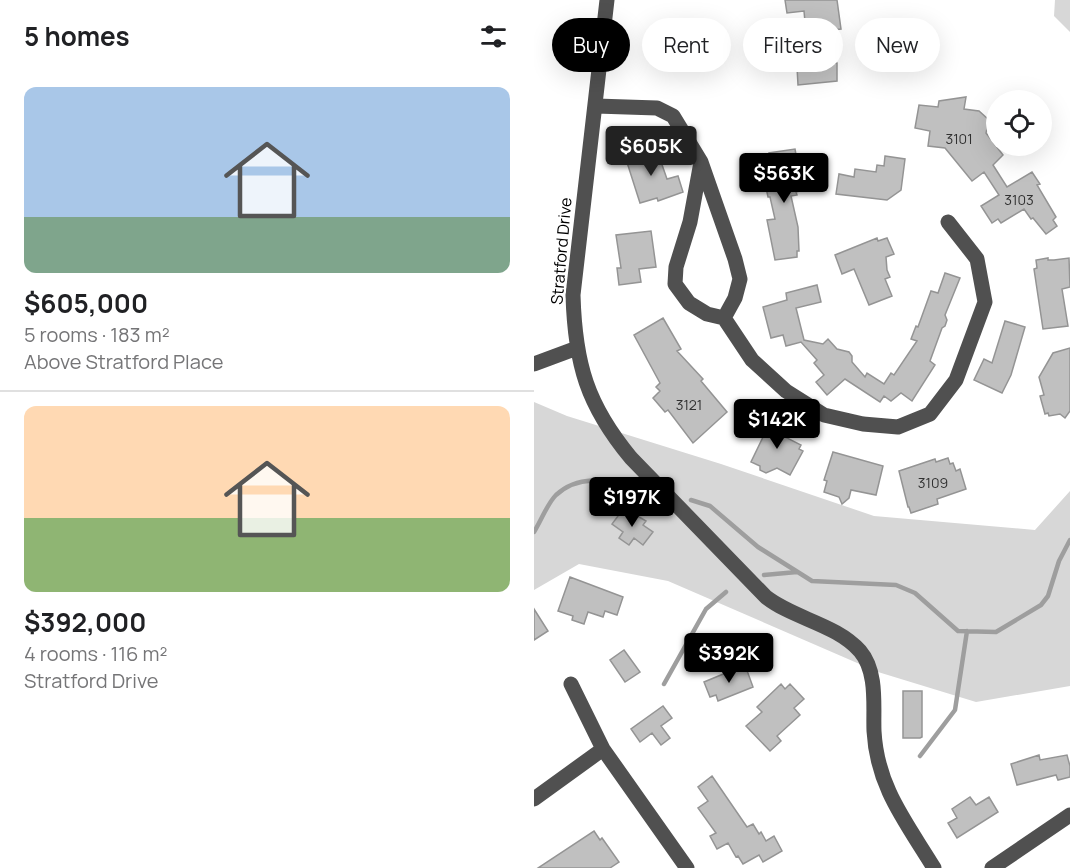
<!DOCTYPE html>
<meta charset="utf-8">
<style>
body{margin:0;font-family:Manrope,sans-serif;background:#f6f6f6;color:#202124;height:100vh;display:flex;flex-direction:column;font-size:22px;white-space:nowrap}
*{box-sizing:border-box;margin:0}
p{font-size:20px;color:#757577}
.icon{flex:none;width:33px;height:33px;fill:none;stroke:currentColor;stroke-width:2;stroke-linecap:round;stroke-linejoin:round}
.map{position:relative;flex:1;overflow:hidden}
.sheet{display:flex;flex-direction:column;background:#fff;width:534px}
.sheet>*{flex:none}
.guide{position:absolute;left:18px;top:18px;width:428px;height:54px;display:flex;gap:12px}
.controls{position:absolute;left:452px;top:90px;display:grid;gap:12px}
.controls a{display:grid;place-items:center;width:66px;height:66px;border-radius:50%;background:#fff;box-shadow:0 6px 24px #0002;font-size:30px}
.price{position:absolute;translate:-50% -51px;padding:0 14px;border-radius:6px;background:#000;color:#fff;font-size:20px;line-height:39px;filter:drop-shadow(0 2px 3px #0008)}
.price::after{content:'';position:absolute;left:50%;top:36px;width:18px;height:14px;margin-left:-9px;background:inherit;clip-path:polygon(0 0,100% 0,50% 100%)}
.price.selected{background:#222;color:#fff}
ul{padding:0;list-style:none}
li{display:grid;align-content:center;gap:12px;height:318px;padding:0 24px}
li+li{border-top:2px solid #e0e0e0}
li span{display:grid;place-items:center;height:186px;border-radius:12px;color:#555}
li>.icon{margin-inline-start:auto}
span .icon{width:108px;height:108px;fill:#fffc;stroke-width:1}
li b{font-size:26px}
h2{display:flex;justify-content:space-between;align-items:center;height:72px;padding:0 24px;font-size:26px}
.pill{padding:0 21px;border-radius:27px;background:#fff;box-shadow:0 6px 24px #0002;font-size:21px;line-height:54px}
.pill.selected{background:#000;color:#fff}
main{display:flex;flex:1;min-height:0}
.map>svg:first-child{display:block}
</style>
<main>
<section class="sheet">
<h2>5 homes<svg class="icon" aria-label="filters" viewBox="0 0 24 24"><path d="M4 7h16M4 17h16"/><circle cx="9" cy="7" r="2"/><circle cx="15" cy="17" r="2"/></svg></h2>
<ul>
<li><span style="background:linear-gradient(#a9c7e8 70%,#7fa58c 0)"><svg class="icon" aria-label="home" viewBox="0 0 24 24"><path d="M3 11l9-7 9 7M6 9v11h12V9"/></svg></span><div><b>$605,000</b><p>5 rooms · 183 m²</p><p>Above Stratford Place</p></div></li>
<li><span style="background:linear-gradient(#ffd9b3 60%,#8fb573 0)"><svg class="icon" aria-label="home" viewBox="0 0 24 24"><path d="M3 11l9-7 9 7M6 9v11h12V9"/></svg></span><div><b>$392,000</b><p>4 rooms · 116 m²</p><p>Stratford Drive</p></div></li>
</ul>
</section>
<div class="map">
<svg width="536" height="868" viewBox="0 0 536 868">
<rect width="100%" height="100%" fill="#fff"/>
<!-- green -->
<path fill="#d7d7d7" d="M521,0H536V32L520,16Z
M0,402L33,416L187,464L340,516L501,530L536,491V686L442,702L344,672L134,581L45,564L0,590Z"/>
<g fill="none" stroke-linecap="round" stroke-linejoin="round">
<!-- stream -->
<path stroke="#9e9e9e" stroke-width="4.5" d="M157,500L176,506L224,547L278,581L362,585L381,593L424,631L462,632L507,605L514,596L525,561L536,540
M0,532C7,521 13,504 22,495C44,475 71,479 97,487
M230,575L263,572
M130,684L172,609L192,592
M386,756L421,710L433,631"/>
</g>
<!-- building -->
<path fill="#c0c0c0" stroke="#949494" stroke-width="1.5" d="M251,0H303L307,29L272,33L270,11L253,13Z
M303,63V81L264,85L263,67Z
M432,97L430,109L445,111L455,120L452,133L469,155L459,165L473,187L498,172L506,184L503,185L522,217L519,220L523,226L512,234L499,218L497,219L490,209L467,223L464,219L458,223L447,206L465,195L450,172L438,181L411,148L394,146L396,131L381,128L385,105L404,107L405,101Z
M104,148L105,151L112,149L113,152L120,150L123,160L126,159L133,179L144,176L149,192L124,201L123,198L106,203L90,153Z
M261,149L267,183L266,191L262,192L263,195L257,196L264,227L265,251H263V257L241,260L233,220L241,219L236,197H234L231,183L240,182L235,153Z
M351,156L371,159L367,190L353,200L302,194L305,174L320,177L321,169L342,172L343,165L350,166Z
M117,231L122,267L105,269L107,282L85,285L83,268H87L82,235Z
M343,238L344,241L353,238L360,254L352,257L353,270L356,277L351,279L358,296L335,305L320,269L308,274L301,255Z
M514,258V260H520L535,258L536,287L528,289L534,326L509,329L500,269L503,268L502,260Z
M411,273L426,278L411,315L413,320L411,326L408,328L396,361L401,365L378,401L367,393L357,401L350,396L346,402L311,379L293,395L282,382L290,375L280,363L283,360L267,342L252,346L249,335L237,338L229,307L253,300L252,293L283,285L287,302L262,308L270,340L289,344L294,339L303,349L315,352L318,356V362L331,377L333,373L350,384L357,373L360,375L383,341L377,339L382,326L384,327L397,291L404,293Z
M129,318L147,349L143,351L169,379L167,381L193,412L159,443L134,410L131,412L119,398L126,391L122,387L126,383L100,335Z
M471,321L491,327L477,375L468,393L440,380L450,359L458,363Z
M536,348V411L531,418L526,414L515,416L514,413L511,414L506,396L510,395L505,377L519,353Z
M241,418L255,425L249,436L267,445L265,449L269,451L256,475L243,468L232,473L226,470V466L217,462L230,435L231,436Z
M299,452L349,466L342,495L317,490L315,498L308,504L305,497L290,492L293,481L290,480Z
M414,458L416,464L419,463L422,471L426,469L432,489L403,499L404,504L377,513L375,507H374L365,471L401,459L402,462Z
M90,508L112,521L109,525L119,532L109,545L100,538L95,545L85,538L89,532L78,524Z
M36,577L89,597L83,615L71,611L69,617L54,612L50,624L38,620L39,616L24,611Z
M0,609L14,631L0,640Z
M233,640L235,656L211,660L208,644Z
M90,650L106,672L91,682L76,660Z
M211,665L219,687L184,701L182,695L176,697L170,682Z
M247,684L251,689L256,684L270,699L260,708L266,715L243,736L247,741L236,751L212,726L228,712L223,707Z
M369,691H388V737L386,738H369Z
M129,706L138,718L127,726L136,738L127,745L118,733L106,742L97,729Z
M505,755L506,760L533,755L536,766V777L524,780L522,775L483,785L477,764Z
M178,776L213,827L219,824L225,834L227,832L232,841L240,836L248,851L229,862L225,855L209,864L204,856L202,857L194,843L183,849L176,836L182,833L164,808L174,801L164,787Z
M436,797L442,805L455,797L464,812L423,838L414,823L423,818L418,809Z
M60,831L66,840L68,838L85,862L76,868H4Z"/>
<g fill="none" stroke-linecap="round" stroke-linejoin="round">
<!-- minor -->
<path stroke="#505050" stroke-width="15" d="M73,0L39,295C41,364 53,405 97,458L232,597C260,619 302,624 326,651C344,672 339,707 340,731C343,787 372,822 400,868
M62,106L123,108L139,116L167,162L201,259L206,279L201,298L190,318
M167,162L156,222L142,267L141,284L155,303L173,314L190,318L218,360L252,391L290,415L329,424L364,427L396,414L422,380L451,302L443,259L414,222
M0,364L43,348
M37,684L69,749L153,868
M0,799L69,749
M458,868L536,815"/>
</g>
<g text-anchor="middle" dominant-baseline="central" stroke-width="4.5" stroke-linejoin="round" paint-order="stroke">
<!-- number labels -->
<g font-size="14" fill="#303030">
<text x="425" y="138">3101</text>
<text x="485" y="199">3103</text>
<text x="155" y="404">3121</text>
<text x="399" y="482">3109</text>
</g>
<!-- street labels -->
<g font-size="16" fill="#000" stroke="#fff">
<text transform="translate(27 251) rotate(-85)">Stratford Drive</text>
</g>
</g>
</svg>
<div class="controls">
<a><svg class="icon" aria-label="locate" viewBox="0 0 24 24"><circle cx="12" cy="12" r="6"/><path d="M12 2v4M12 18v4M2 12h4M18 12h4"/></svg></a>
</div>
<b class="price selected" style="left:117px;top:177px">$605K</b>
<b class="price" style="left:250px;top:204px">$563K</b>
<b class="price" style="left:243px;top:450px">$142K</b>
<b class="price" style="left:98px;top:528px">$197K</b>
<b class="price" style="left:195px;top:684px">$392K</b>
<div class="guide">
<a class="pill selected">Buy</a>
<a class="pill">Rent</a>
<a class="pill">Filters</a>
<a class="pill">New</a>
</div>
</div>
</main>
